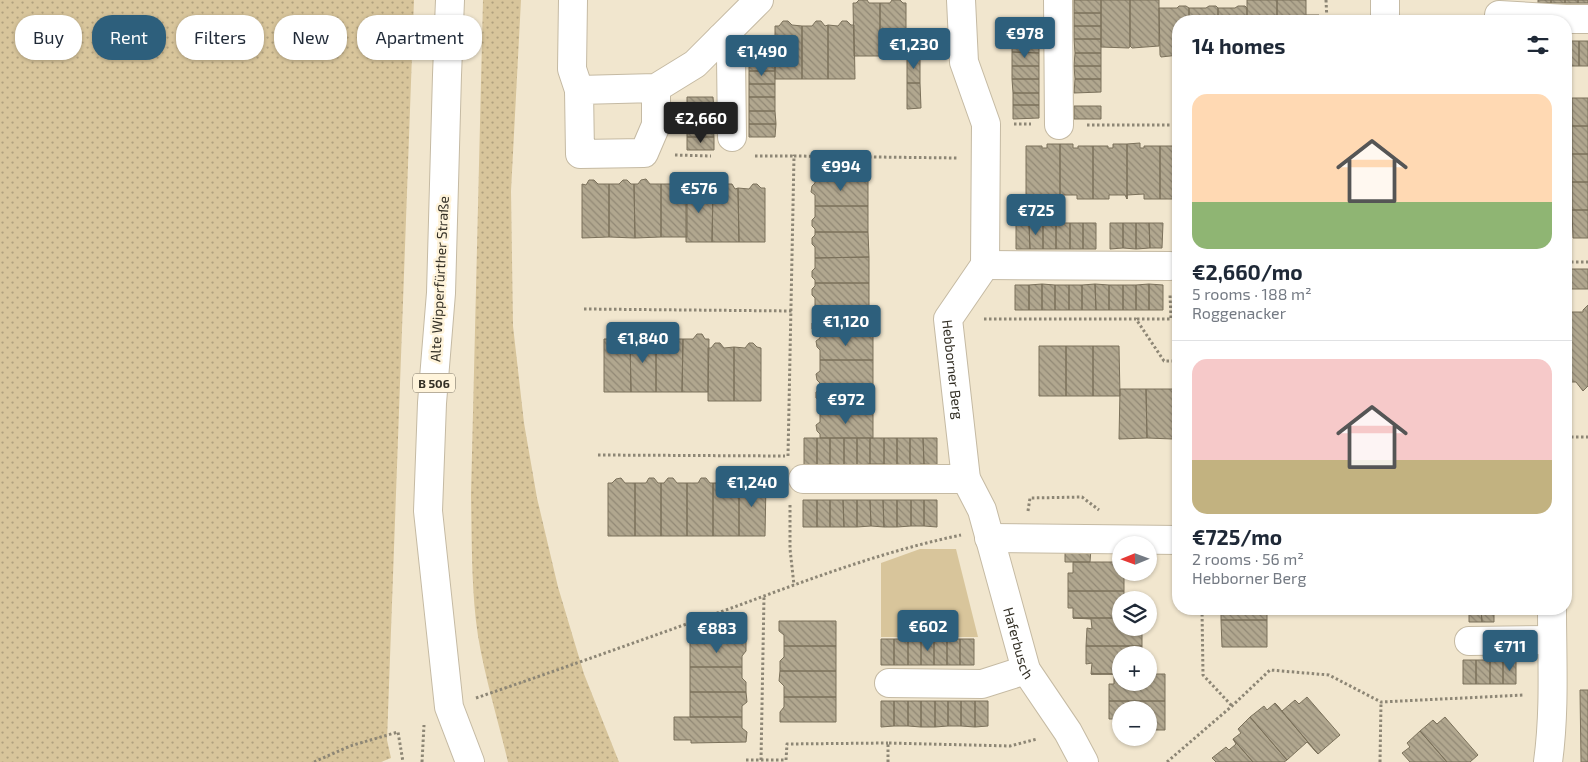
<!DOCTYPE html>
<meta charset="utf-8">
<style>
body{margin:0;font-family:"Exo 2",sans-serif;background:#f2f2f3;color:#1f2937;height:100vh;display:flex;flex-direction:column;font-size:19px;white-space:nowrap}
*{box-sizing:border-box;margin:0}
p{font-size:16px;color:#747a83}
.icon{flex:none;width:28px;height:28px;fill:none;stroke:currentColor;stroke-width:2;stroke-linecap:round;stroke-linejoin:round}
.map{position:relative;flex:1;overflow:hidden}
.side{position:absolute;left:1172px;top:15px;width:400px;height:600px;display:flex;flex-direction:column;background:#fff;border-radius:20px;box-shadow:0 1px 4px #0004}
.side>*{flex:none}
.guide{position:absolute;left:15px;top:15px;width:475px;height:45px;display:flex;gap:10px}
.needle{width:32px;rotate:269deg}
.fabs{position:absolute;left:1112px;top:536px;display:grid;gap:10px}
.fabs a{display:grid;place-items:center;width:45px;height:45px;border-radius:50%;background:#fff;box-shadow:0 1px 4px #0004;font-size:25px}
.price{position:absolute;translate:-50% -42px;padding:0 11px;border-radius:5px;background:#2d5f7c;color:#fff;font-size:16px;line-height:32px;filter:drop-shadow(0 1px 2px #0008)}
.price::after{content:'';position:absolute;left:50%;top:30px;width:15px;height:11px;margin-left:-8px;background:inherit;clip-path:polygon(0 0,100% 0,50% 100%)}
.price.current{background:#222;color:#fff}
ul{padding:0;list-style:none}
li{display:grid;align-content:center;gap:10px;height:265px;padding:0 20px}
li+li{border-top:1px solid #e0e1e3}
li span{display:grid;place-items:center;height:155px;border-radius:15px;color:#555}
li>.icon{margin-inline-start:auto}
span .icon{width:90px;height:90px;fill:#fffc;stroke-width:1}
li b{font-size:21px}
h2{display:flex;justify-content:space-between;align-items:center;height:60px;padding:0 20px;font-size:21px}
.pill{padding:0 18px;border-radius:20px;background:#fff;box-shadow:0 1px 4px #0004;font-size:18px;line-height:45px}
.pill.current{background:#2d5f7c;color:#fff}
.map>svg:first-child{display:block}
</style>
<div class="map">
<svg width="1588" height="762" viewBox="0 0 1588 762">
<defs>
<pattern id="grass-dots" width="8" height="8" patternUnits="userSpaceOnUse" patternTransform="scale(1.25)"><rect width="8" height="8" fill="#d8c59b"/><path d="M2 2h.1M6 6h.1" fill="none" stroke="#b0a07e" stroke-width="1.8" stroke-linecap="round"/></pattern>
<pattern id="building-back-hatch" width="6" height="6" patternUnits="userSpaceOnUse" patternTransform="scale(1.25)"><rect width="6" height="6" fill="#b1a78f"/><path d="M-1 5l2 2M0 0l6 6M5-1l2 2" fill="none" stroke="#918875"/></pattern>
</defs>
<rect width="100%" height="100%" fill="#f1e6ce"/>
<!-- grass -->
<path fill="url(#grass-dots)" d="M0,0H414L387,740L391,758L381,762H0Z
M483,0H521L511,191L513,326L524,423L537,498L558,587L584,674L619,762H508C498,720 485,678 478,636C471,589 472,541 471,495Z"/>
<!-- green -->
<path fill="#d8c59b" d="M920,549H956L978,637H881V563Z"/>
<!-- building -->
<path fill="url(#building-back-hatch)" stroke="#7b715b" d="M859,0H867L869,3H880V56H854L853,3H856Z
M892,0H900L903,3H906V57L880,56V3H890Z
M1074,0H1101V13H1074Z
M1101,0H1130V46L1129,48L1101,47Z
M1130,0H1159V46L1132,48L1130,46Z
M1247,0H1277V21H1247Z
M1277,0H1306V21H1277Z
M1538,0H1551V3H1538Z
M1551,0H1565V3H1551Z
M1565,0H1578V3H1565Z
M1578,0H1588V3H1578Z
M1179,6H1186L1189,8V21H1179V55L1161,57L1160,55L1159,8H1177Z
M1209,6H1216L1218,8V21H1189V8H1206Z
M1238,6H1245L1247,8V21H1218V8H1235Z
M1074,13H1101V26H1074Z
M1306,15H1319V21H1306Z
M783,21H788L792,25L802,26V79H775V26H779Z
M816,21H821L825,26L828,25V79H802V26H812Z
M842,21H847L851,25H854L855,79H828V25L838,26Z
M1012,26H1039V39H1012Z
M1074,26H1101V39H1074Z
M1012,39H1039V53L1012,52Z
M1074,39H1101V53H1075Z
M1566,41H1579V66H1566Z
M1579,41H1588V66H1579Z
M749,44H775V58H749Z
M1012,52L1039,53V66H1012Z
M1075,53H1101V66H1074Z
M907,56H920V83H907Z
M749,58H775V71H749Z
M1012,66H1039V79H1012Z
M1074,66H1101V79H1075Z
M749,71H775V84H749Z
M1012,79H1039V93H1013Z
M1075,79H1101V92L1074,93Z
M907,83H920L921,108L907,109Z
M749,84H775V97H749Z
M1013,93H1039V105H1013Z
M687,97H713L714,110L687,111Z
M749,97H775V111H749Z
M1572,98H1588V126H1572Z
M1013,105H1039V118L1013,119Z
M1074,106H1101V119H1074Z
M714,110L713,124H687V111Z
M749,111H775L776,124H749Z
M687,124H713L714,137H687Z
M749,124H776L775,137H749Z
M1572,126H1588V154H1572Z
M687,137H714V150H687Z
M1140,143V148H1144V146H1160V199H1144V194L1127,195V199V144Z
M1047,144H1060V199L1059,195H1043V199H1026V146H1042V148H1047Z
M1060,144H1073V148H1078V146H1093V199H1077V195H1061L1060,199Z
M1113,144H1127V199L1125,195H1109V199H1093V146H1108V148H1113Z
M1160,146H1175V148H1179V195H1176L1175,199H1160Z
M1572,154H1588V182H1572Z
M646,179L650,184H661V237L635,238L634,184H638L641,180Z
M815,179H868V206H815V195L811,192L812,186L815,183Z
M589,180H594L598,184H609V237L582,238V184L586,185Z
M623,180H627L631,184H634L635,238L609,237V184H619Z
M675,180H680L683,184H687V237H661V184H671Z
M1572,182H1588V210H1572Z
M694,184H698L702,188L713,189L712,242H686V189H690Z
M727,184H732L735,189L738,188L739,242H712L713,189L723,188Z
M753,184H757L761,188H765V242H739L738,188L749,189Z
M815,206H868V232H815V229L812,226V220L815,217Z
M1572,210H1588V238H1573Z
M1016,223L1029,224L1030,249H1016Z
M1043,223V249H1030L1029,224Z
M1043,223H1056V249H1043Z
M1056,223H1070V249H1056Z
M1070,223H1083V249H1070Z
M1083,223H1096V249H1083Z
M1110,223H1123V248L1110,249Z
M1123,223H1136V249L1123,248Z
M1136,223H1149L1150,248L1136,249Z
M1149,223H1163L1162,248H1150Z
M815,232H868L869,257L815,258V247L812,244V238L815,235Z
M869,257V283H815V280L812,277V271L815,268V258Z
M1566,269H1588V289H1566Z
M815,283H869V309H815V298L812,295V289L815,286Z
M1042,284V310H1029V285Z
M1042,284L1055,285V310H1042Z
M1095,284L1096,310H1082V285Z
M1095,284L1109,285V310H1096Z
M1149,284L1163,285V310H1149Z
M1149,284V310H1136V285Z
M1015,285H1029V310H1015Z
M1055,285H1069V310H1055Z
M1069,285H1082V310H1069Z
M1109,285H1123V310H1109Z
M1123,285H1136V310H1123Z
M1588,305V386L1583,391L1576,382H1566V312H1583V310Z
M815,309H869V334H873L815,335V332L812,329V323L816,320Z
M611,334H616L620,339H630L631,392H604V339H607Z
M645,334H650L653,339H656V392H631L630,339H641Z
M664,334H668L672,339H683L682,392H656V339H660Z
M697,334H702L705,339H709L708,392H682L683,339H693Z
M873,334V360H820V350L817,347L816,341L820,338V335H815Z
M715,343H720L724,348L734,347V401H708V348H711Z
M749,343H753L757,347L761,348V401H734V347L745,348Z
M1039,346H1066V396H1039Z
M1066,346H1093V396H1066Z
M1093,346H1119L1120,396H1093Z
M820,360H873V386H820V383L817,380L816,374L820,371Z
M820,386H873V411L820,412V401L816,398V392L820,389Z
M1120,389H1146L1147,438L1119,439Z
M1146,389H1173V439L1147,438Z
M1173,389H1179V439H1173Z
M873,411V438H820V434L817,431L816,425L820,422V412Z
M804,438H817V465H804Z
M817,438H830V464L817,465Z
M830,438H844V465L830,464Z
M844,438H857V465H844Z
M857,438H870V464L857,465Z
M870,438H884V464H870Z
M884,438H897V465L884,464Z
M897,438H910V465H897Z
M910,438H923L924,464L910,465Z
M923,438H937V465L924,464Z
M621,478L625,483H635V536H608V483H612L616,479Z
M649,478H654L658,483H661V536H635V483H646Z
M668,478H673L677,483H687V536H661V483H664Z
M701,478H706L710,483H713V536H687V483H698Z
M720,478H725L729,483H739V536H713V483H716Z
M753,478H758L762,483H766L765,536H739V483H749Z
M803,500H817V527H803Z
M817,500H830V527H817Z
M830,500H843L844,527H830Z
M843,500H857V527H844Z
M857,500H870L871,526L857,527Z
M870,500H883L884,527L871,526Z
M883,500H897V527H884Z
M897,500H911V526L897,527Z
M911,500H924V526H911Z
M924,500H937V527L924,526Z
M1065,549H1091L1090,562H1065Z
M1073,562H1121V572H1124V591H1068V573H1073Z
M1068,591H1124V600H1121V618H1073V608H1068Z
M1221,609H1267V620H1221Z
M1469,609H1481L1482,622H1469Z
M1481,609H1494V622H1482Z
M1073,618H1121V628H1142V646H1086L1087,628L1092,629L1091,619Z
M1221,620H1267V647H1222Z
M779,621H836V646H784V635L779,631Z
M881,639H894V665H881Z
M894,639H908V665H894Z
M908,639H921V665H908Z
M921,639H934V665H921Z
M934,639H947V665H934Z
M947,639H960V665H947Z
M960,639H974V665H960Z
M690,641H746V651L742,656V667H690Z
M784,646H836V671H780V661L784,657Z
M1086,646H1142V655H1121V674H1091L1092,663L1086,664Z
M1463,660H1476V684H1463Z
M1476,660H1490V684H1476Z
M1490,660H1503V684H1490Z
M1503,660H1516V684H1503Z
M690,667H742V678L746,682V692H690Z
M780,671H836V697H784V686L779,681Z
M1091,674H1121V682H1149V674H1165V701H1109V684H1114V674Z
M1580,690H1588V762H1581Z
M690,692H746L747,702L742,706V717H690Z
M784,697H836V722H780V712L784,707Z
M1307,697L1340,735L1318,754L1275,703L1282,711L1295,700L1299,704Z
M881,701H894V726L881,727Z
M894,701H908V726H894Z
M908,701H921V727L908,726Z
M921,701H935V727H921Z
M935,701H948V726L935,727Z
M948,701H961V726H948Z
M961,701H975V727L961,726Z
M975,701H988V726L975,727Z
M1109,701H1165V730H1149V710H1121V730H1115L1114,719H1109Z
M1275,703L1318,754L1307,742L1287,760L1250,717L1264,706L1267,710Z
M674,717H742V728L747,732L746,742L691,743V740H674Z
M1250,717L1287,760L1284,762H1253L1233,739L1241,733L1238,729Z
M1445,717L1478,755L1470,762H1447L1420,731L1433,720L1437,724Z
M1420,731L1447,762H1410L1402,753L1410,747L1407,743Z
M1233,739L1253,762H1216L1212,758L1226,747L1229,750L1236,744Z"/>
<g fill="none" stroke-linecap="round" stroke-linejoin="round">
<defs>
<g id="minor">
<path d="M573,0L572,69L579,90"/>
<path id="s1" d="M961,0L964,62L986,124L985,265L948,319L966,479L982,510L1026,670L1068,732L1084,762"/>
<path d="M1058,0L1059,125"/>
<path d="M1499,15L1566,19H1588"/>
<path d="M1385,21V0"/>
<path d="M721,38L731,57L732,137"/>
<path d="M656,88V125L644,153L580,154L579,90L656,88L695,64L759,0"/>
<path d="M985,265L1170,266"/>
<path d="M803,479H966"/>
<path d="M989,538L1179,540"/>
<path d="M1469,641L1552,640"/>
<path d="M889,683L982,684L1026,670"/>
<path d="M1548,762C1555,711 1552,660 1552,609"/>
</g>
<path id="major" d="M450,0L447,75L441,293L432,403L428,511L449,707L470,762"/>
</defs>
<!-- minor casing -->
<use href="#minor" stroke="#c5baa3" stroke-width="30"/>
<!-- major casing -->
<use href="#major" stroke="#c5baa3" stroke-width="30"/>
<!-- path -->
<path stroke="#8d8675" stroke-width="3" stroke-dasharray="2.5 2.5" stroke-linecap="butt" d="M1326,0L1327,21
M1014,124H1031
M1087,125H1179
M675,155L711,156
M755,156H794
M1566,262H1588
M584,309L792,311
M984,319H1136L1164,361H1179
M1137,319H1171L1170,294
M1566,437H1588
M598,455L785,456
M788,456L794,156L957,158
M790,505V549L794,585
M1028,511L1030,498L1082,497L1099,510
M1202,609L1203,675L1232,706
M476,698C564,668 650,637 737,606C810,579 884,551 961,535
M746,760H786L787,744L888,743
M761,760L764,596
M314,762L350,746L398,732L403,762
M422,762L424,725
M888,762V743L1010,746L1037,739
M1167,762L1232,706L1270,670L1329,675L1381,702L1524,695
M1380,762L1381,702"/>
<!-- minor -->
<use href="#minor" stroke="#fff" stroke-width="28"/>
<!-- major -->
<use href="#major" stroke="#fff" stroke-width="28"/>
</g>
<g text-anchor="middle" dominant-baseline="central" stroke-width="5" stroke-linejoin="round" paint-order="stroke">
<!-- shield labels -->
<rect fill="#fff4db" stroke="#70695b" stroke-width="1" x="413" y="373.5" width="42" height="19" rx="4"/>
<g font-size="12" font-weight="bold" fill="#322e24">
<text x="434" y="383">B 506</text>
</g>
<!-- street labels -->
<g font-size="14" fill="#322e24" stroke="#fff4db">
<text transform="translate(439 279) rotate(-87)">Alte Wipperfürther Straße</text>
<text stroke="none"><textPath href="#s1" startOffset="385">Hebborner Berg</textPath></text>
<text stroke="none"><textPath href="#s1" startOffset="668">Haferbusch</textPath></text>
</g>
</g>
</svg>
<div class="fabs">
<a><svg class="needle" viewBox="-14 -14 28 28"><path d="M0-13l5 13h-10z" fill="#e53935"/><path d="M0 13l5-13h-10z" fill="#747a83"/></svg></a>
<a><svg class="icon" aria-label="layers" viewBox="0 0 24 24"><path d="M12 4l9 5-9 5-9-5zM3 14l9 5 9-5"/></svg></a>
<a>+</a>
<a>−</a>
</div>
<b class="price" style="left:1025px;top:59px">€978</b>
<b class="price" style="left:914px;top:70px">€1,230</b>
<b class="price" style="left:762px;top:77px">€1,490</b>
<b class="price current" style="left:701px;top:144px">€2,660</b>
<b class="price" style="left:841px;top:192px">€994</b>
<b class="price" style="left:699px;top:214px">€576</b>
<b class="price" style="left:1036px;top:236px">€725</b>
<b class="price" style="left:846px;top:347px">€1,120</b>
<b class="price" style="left:643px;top:364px">€1,840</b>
<b class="price" style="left:846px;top:425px">€972</b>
<b class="price" style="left:752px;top:508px">€1,240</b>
<b class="price" style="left:928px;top:652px">€602</b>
<b class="price" style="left:717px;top:654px">€883</b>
<b class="price" style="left:1510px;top:672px">€711</b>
<div class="guide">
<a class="pill">Buy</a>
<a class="pill current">Rent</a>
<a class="pill">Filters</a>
<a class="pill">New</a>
<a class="pill">Apartment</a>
</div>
<section class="side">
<h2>14 homes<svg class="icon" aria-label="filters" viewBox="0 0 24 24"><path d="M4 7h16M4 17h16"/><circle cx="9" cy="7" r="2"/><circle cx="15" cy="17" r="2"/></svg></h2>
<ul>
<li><span style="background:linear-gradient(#ffd9b3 70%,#8fb573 0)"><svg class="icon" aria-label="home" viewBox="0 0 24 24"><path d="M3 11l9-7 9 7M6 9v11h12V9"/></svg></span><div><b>€2,660/mo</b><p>5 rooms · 188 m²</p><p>Roggenacker</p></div></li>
<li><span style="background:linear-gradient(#f6c9c9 65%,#c2b280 0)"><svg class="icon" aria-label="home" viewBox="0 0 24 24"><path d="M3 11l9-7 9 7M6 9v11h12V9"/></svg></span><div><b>€725/mo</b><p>2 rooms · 56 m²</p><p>Hebborner Berg</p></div></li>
</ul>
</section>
</div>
